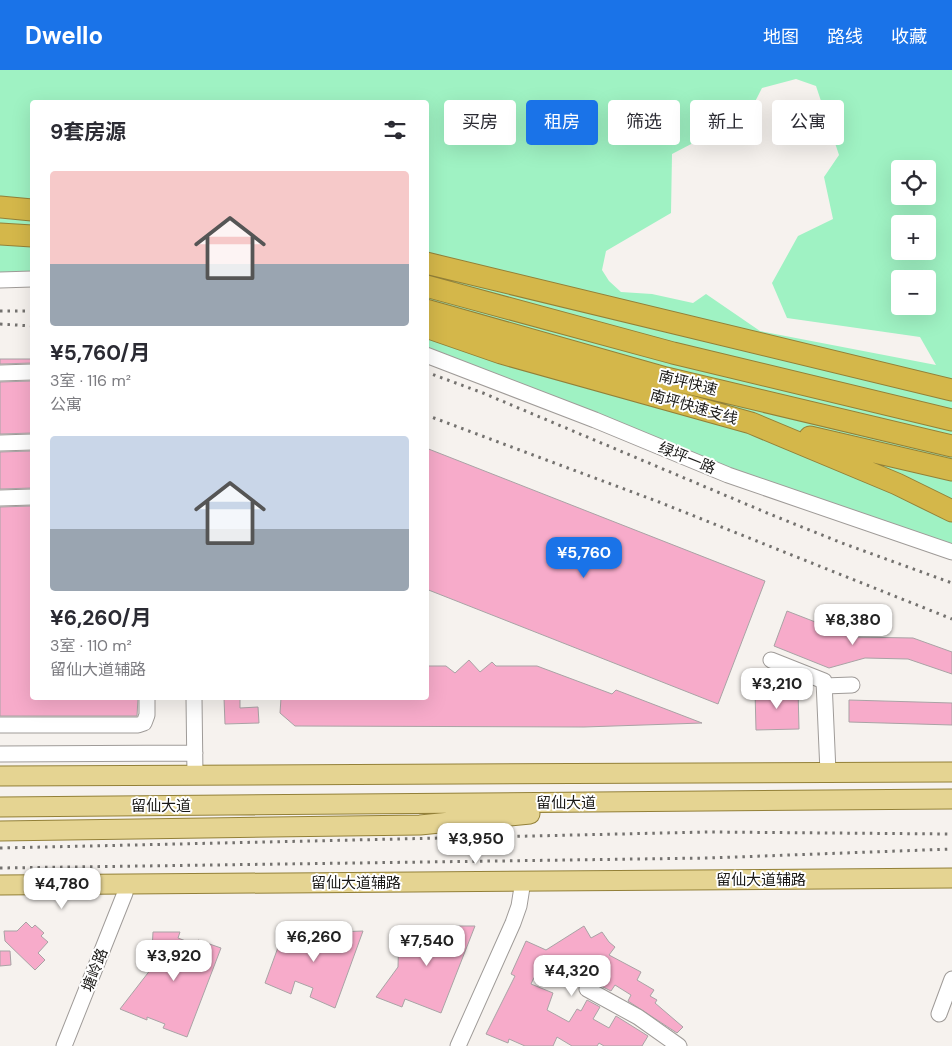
<!DOCTYPE html>
<html lang="zh">
<meta charset="utf-8">
<style>
body{margin:0;font-family:"DM Sans","Noto Sans SC",sans-serif;background:#f2f2f3;color:#2b2b33;height:100vh;display:flex;flex-direction:column;font-size:19px;white-space:nowrap}
*{box-sizing:border-box;margin:0}
p{font-size:16px;color:#7c7c81}
.icon{flex:none;width:28px;height:28px;fill:none;stroke:currentColor;stroke-width:2;stroke-linecap:round;stroke-linejoin:round}
.map{position:relative;flex:1;overflow:hidden}
.details{position:absolute;left:30px;top:30px;width:399px;height:600px;display:flex;flex-direction:column;background:#fff;border-radius:5px;box-shadow:0 5px 20px #0002}
.details>*{flex:none}
.guide{position:absolute;left:444px;top:30px;width:432px;height:45px;display:flex;gap:10px}
.tools{position:absolute;left:891px;top:90px;display:grid;gap:10px}
.tools a{display:grid;place-items:center;width:45px;height:45px;border-radius:5px;background:#fff;box-shadow:0 5px 20px #0002;font-size:25px}
.price{position:absolute;translate:-50% -42px;padding:0 11px;border-radius:10px;background:#fff;color:#222;font-size:16px;line-height:32px;filter:drop-shadow(0 1px 2px #0008)}
.price::after{content:'';position:absolute;left:50%;top:30px;width:15px;height:11px;margin-left:-8px;background:inherit;clip-path:polygon(0 0,100% 0,50% 100%)}
.price.on{background:#1a73e8;color:#fff}
ul{padding:0;list-style:none}
li{display:grid;align-content:center;gap:10px;height:265px;padding:0 20px}
li span{display:grid;place-items:center;height:155px;border-radius:5px;color:#555}
li>.icon{margin-inline-start:auto}
span .icon{width:90px;height:90px;fill:#fffc;stroke-width:1}
li b{font-size:21px}
h2{display:flex;justify-content:space-between;align-items:center;height:60px;padding:0 20px;font-size:21px}
.tag{padding:0 18px;border-radius:5px;background:#fff;box-shadow:0 5px 20px #0002;font-size:18px;line-height:45px}
.tag.on{background:#1a73e8;color:#fff}
header{display:flex;align-items:center;gap:30px;box-sizing:border-box;height:70px;padding:0 25px;background:#1a73e8;color:#fff}
header strong{font-size:24px}
nav{display:flex;gap:28px;margin-inline-start:auto;font-size:18px}
.map>svg:first-child{display:block}
</style>
<header>
<strong>Dwello</strong>
<nav><a>地图</a><a>路线</a><a>收藏</a></nav>
</header>
<div class="map">
<svg width="952" height="976" viewBox="0 0 952 976">
<rect width="100%" height="100%" fill="#f6f2ee"/>
<!-- green -->
<path fill="#9ff2c3" fill-rule="evenodd" d="M0,0H952V478L729,400L426,283V32H32V206L0,207ZM796,9L816,16L839,85L824,107L833,149L798,166L772,213L787,248L920,267L936,295L760,261L706,224L693,233L652,224L621,222L609,211L602,200L606,181L671,143L672,84L718,60L736,69L762,18ZM900,99H928V126H900ZM900,154H928V181H900ZM900,209H928V236H900Z"/>
<!-- building -->
<path fill="#f7abca" stroke="#a9a3a5" d="M0,289H32V293L0,294Z
M32,311V363L0,364V312Z
M426,378L765,511L718,634L426,519Z
M32,381V418L0,419V382Z
M32,436V628H138L137,646H0V437Z
M787,541L854,567L913,568L952,582V604L908,589L865,588L829,598L774,576Z
M469,590L480,602L492,592L496,596H537L612,624L616,620L702,653L584,657L295,656L280,643L281,628H426V596H446L455,603Z
M798,620L799,659L756,660L755,621Z
M224,628H240V638L258,637L259,653L225,654Z
M849,630L952,633V655L849,652Z
M26,852L32,858L35,855L44,863L41,866L48,872L38,883L45,890L35,900L5,871L4,861H17Z
M446,856H475L441,943L405,929L402,937L376,927L398,897L399,859L424,858V863L442,870Z
M584,856L591,868L602,862L609,872L615,877L609,885L641,902L637,910L654,920L650,926L657,930L655,933L683,957L677,963L628,931L631,925L615,915L611,921L597,914L603,905L592,911L586,910L581,912L576,902L553,915L541,892L531,914L553,923L547,940L569,952L577,939L581,941L587,930L600,937L593,949L609,958L616,946L648,966L642,976H604L599,973L597,976H572L557,967L553,976H525L509,969L508,973L486,964L515,906L511,904L526,871L546,880Z
M284,861H313L314,865L330,873L334,862L363,861L335,938L310,927L313,918L295,911L291,924L265,913Z
M153,862H180L178,868L196,875L198,870L221,878L187,967L163,958L165,954L147,947V950L120,939L151,899Z
M0,881H10L11,895L0,896Z"/>
<g fill="none" stroke-linecap="round" stroke-linejoin="round">
<defs>
<path id="minor" d="M0,210L32,209
M426,285L595,350L728,405L952,482
M0,303L32,302
M0,373L32,372
M0,428L32,427
M771,590L824,611L828,702
M824,616L852,615
M194,628L195,705
M0,655H138L144,653L147,645V628
M0,684L195,683
M587,919L638,947L679,976
M939,944L952,909
M64,976L125,823
M458,976L513,853L519,836L523,811"/>
<path id="major" d="M0,706L952,702
M0,737L952,729
M0,761L420,755L530,744
M0,815L952,808"/>
<path id="highway" d="M0,137L32,140
M0,164L32,166
M426,193L952,320
M426,216L673,283L952,350
M426,240L666,308L952,376
M426,257L501,283L751,353L897,414L952,441
M810,367L952,400"/>
</defs>
<!-- minor casing -->
<use href="#minor" stroke="#9f9b98" stroke-width="17"/>
<!-- major casing -->
<use href="#major" stroke="#938038" stroke-width="21"/>
<!-- highway casing -->
<use href="#highway" stroke="#938038" stroke-width="23"/>
<!-- minor -->
<use href="#minor" stroke="#fff" stroke-width="15"/>
<!-- major -->
<use href="#major" stroke="#e5d492" stroke-width="19"/>
<!-- highway -->
<use href="#highway" stroke="#d4b74a" stroke-width="21"/>
<!-- rail -->
<path stroke="#74726f" stroke-width="3" stroke-dasharray="2.5 5" stroke-linecap="butt" d="M0,241H32
M0,254L32,256
M426,302L483,323L772,445L842,473L952,513
M426,345L659,432L952,549
M0,778L708,762L952,764
M0,798L709,788L952,779"/>
</g>
<g text-anchor="middle" dominant-baseline="central" stroke-width="4" stroke-linejoin="round" paint-order="stroke">
<!-- street labels -->
<g font-size="15" fill="#1a1917" stroke="#fff">
<text transform="translate(688 313) rotate(14)">南坪快速</text>
<text transform="translate(694 337) rotate(16)">南坪快速支线</text>
<text transform="translate(687 388) rotate(22)">绿坪一路</text>
<text x="566" y="733">留仙大道</text>
<text x="161" y="736">留仙大道</text>
<text x="761" y="810">留仙大道辅路</text>
<text x="356" y="813">留仙大道辅路</text>
<text transform="translate(95 900) rotate(-69)">塘岭路</text>
</g>
</g>
</svg>
<div class="tools">
<a><svg class="icon" aria-label="locate" viewBox="0 0 24 24"><circle cx="12" cy="12" r="6"/><path d="M12 2v4M12 18v4M2 12h4M18 12h4"/></svg></a>
<a>+</a>
<a>−</a>
</div>
<b class="price on" style="left:584px;top:509px">¥5,760</b>
<b class="price" style="left:853px;top:576px">¥8,380</b>
<b class="price" style="left:777px;top:640px">¥3,210</b>
<b class="price" style="left:476px;top:795px">¥3,950</b>
<b class="price" style="left:62px;top:840px">¥4,780</b>
<b class="price" style="left:314px;top:893px">¥6,260</b>
<b class="price" style="left:427px;top:897px">¥7,540</b>
<b class="price" style="left:174px;top:912px">¥3,920</b>
<b class="price" style="left:572px;top:927px">¥4,320</b>
<div class="guide">
<a class="tag">买房</a>
<a class="tag on">租房</a>
<a class="tag">筛选</a>
<a class="tag">新上</a>
<a class="tag">公寓</a>
</div>
<section class="details">
<h2>9套房源<svg class="icon" aria-label="filters" viewBox="0 0 24 24"><path d="M4 7h16M4 17h16"/><circle cx="9" cy="7" r="2"/><circle cx="15" cy="17" r="2"/></svg></h2>
<ul>
<li><span style="background:linear-gradient(#f6c9c9 60%,#9aa5b1 0)"><svg class="icon" aria-label="home" viewBox="0 0 24 24"><path d="M3 11l9-7 9 7M6 9v11h12V9"/></svg></span><div><b>¥5,760/月</b><p>3室 · 116 m²</p><p>公寓</p></div></li>
<li><span style="background:linear-gradient(#c9d6e8 60%,#9aa5b1 0)"><svg class="icon" aria-label="home" viewBox="0 0 24 24"><path d="M3 11l9-7 9 7M6 9v11h12V9"/></svg></span><div><b>¥6,260/月</b><p>3室 · 110 m²</p><p>留仙大道辅路</p></div></li>
</ul>
</section>
</div>
